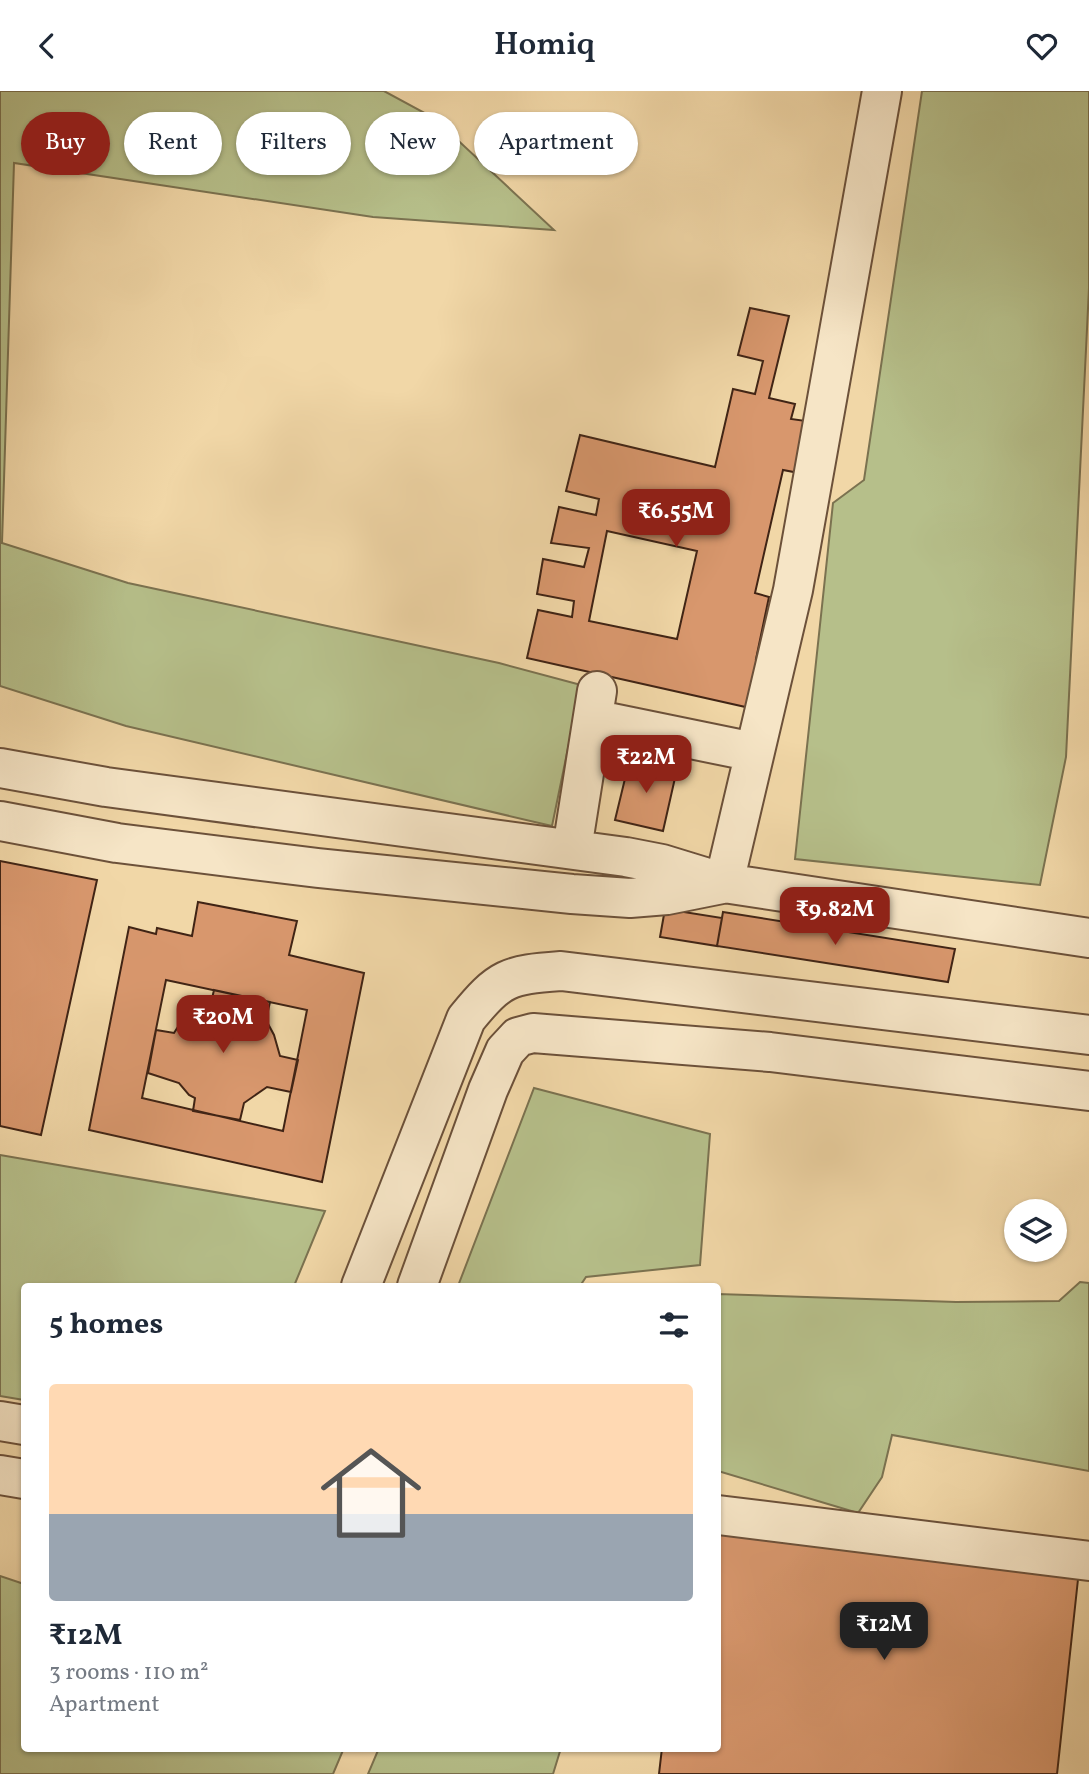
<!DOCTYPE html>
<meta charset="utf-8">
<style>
body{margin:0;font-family:Vollkorn,serif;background:#f6f6f7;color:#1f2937;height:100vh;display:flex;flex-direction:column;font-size:26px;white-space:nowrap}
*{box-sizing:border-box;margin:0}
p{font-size:23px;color:#747a83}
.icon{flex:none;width:38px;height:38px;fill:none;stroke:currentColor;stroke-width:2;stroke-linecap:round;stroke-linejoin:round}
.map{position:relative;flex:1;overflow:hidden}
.sheet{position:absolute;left:21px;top:1192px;width:700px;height:469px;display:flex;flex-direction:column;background:#fff;border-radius:7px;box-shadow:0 2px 5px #0004}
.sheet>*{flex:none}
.banner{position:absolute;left:21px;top:21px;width:700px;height:63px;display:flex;gap:14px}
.controls{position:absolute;left:1004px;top:1108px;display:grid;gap:14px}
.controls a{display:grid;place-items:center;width:63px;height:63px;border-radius:50%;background:#fff;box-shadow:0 2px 5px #0004;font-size:35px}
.price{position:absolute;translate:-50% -60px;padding:0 16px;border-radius:14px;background:#8f2418;color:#fff;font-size:23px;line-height:46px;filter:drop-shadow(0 2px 4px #0008)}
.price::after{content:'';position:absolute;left:50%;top:42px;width:21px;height:16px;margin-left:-10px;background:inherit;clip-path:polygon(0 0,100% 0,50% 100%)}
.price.selected{background:#222;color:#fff}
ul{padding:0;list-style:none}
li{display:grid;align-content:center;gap:14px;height:371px;padding:0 28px}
li span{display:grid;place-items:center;height:217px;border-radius:7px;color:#555}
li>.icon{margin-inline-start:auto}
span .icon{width:126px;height:126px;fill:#fffc;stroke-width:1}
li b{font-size:30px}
h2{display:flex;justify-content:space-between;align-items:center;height:84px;padding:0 28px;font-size:30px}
.chip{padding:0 24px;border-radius:32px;background:#fff;box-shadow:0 2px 5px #0004;font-size:24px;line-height:63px}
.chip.selected{background:#8f2418;color:#fff}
header{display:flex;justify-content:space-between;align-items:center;height:91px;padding:0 28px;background:#fff;font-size:32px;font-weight:600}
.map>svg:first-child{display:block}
</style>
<header><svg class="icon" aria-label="back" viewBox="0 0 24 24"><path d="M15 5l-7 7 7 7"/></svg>Homiq<svg class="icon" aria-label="heart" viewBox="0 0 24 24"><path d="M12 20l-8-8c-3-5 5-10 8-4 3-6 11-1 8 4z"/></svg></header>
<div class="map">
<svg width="1089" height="1683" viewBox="0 0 1089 1683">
<rect width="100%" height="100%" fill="#f1d7a7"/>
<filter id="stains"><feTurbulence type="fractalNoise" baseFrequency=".00286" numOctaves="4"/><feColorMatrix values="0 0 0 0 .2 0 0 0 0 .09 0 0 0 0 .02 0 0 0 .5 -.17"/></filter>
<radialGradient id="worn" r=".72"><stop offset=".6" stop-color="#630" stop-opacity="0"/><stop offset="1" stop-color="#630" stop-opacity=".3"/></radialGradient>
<!-- green -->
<path fill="#b6bf8a" stroke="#7b7250" stroke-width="2" d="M0,0H384L434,27L554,139L373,126L14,72L2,452L128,492L499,572L581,594L552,735L126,635L0,595Z
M922,0H1089V197L1066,666L1040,794L795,768L833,412L864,389Z
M534,997L710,1043L700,1174L586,1186L580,1195H458Z
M0,1064L325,1120L294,1195H24V1309L0,1305Z
M1080,1191L1089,1192V1380L892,1344L882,1386L858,1422L718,1380V1203L956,1211L1059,1210Z
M0,1485L24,1493V1657H344L333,1683H0Z
M379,1657H561L553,1683H368Z"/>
<!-- building -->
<path fill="#d8976d" stroke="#402415" stroke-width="2" fill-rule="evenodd" d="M750,217L789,225L769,307L795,313L791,328L813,331L799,382L783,379L755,502L769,506L756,568H762L750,617L527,567L538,519L572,526L574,510L537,503L543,468L584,476L589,457L551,452L559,416L596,424L599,408L566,400L580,344L715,376L733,298L755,303L763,270L738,264ZM607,440L697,460L677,548L589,530Z
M630,667L677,678L663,740L615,729Z
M0,770L97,789L41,1044L0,1035Z
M198,811L297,830L289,864L364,882L322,1091L89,1039L129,836L156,843L157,837L192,845ZM166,889L307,919L283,1040L142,1007Z
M665,818L722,827L717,855L660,846Z
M723,821L955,858L948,891L717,855Z
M214,899L270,911L266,929L274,944L280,965L298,969L291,1001L267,996L244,1012L240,1029L193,1020L195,1007L189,1004L179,992L148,982L156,939L174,942L183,928L195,919L211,912Z
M718,1439L1079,1479L1057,1683H659L662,1657H718Z"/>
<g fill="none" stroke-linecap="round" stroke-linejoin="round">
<defs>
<path id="minor" d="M593,628L754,661
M0,677L106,696L626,766L662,773L724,792L1089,847
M0,730L117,752L318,777L572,803L630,807L667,804L722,793
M572,758L597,600
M724,792L793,499L882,0
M361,1195L466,928C500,886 508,884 561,880L1089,944
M417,1195L488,999L505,960L518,946L533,942L770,961L1089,1000
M0,1330L24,1334
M0,1384L24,1388
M718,1424L1089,1470"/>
</defs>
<!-- minor casing -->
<use href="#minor" stroke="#6c513a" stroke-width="42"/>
<!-- minor -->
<use href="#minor" stroke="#f6e5c6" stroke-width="38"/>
</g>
<rect width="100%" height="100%" filter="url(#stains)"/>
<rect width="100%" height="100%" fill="url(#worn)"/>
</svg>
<div class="controls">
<a><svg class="icon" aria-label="layers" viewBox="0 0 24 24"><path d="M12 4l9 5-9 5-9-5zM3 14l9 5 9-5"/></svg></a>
</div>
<b class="price" style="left:676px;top:458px">₹6.55M</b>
<b class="price" style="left:646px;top:704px">₹22M</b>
<b class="price" style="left:835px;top:856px">₹9.82M</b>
<b class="price" style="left:223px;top:964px">₹20M</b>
<b class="price selected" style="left:884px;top:1571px">₹12M</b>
<div class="banner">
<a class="chip selected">Buy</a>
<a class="chip">Rent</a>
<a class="chip">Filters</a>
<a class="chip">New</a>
<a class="chip">Apartment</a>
</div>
<section class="sheet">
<h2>5 homes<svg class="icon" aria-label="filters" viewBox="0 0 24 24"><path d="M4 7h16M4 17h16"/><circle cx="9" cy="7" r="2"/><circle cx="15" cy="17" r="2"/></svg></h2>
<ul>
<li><span style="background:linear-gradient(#ffd9b3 60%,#9aa5b1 0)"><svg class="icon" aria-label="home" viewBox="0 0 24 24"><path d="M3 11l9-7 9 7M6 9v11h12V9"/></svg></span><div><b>₹12M</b><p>3 rooms · 110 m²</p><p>Apartment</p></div></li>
</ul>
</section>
</div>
